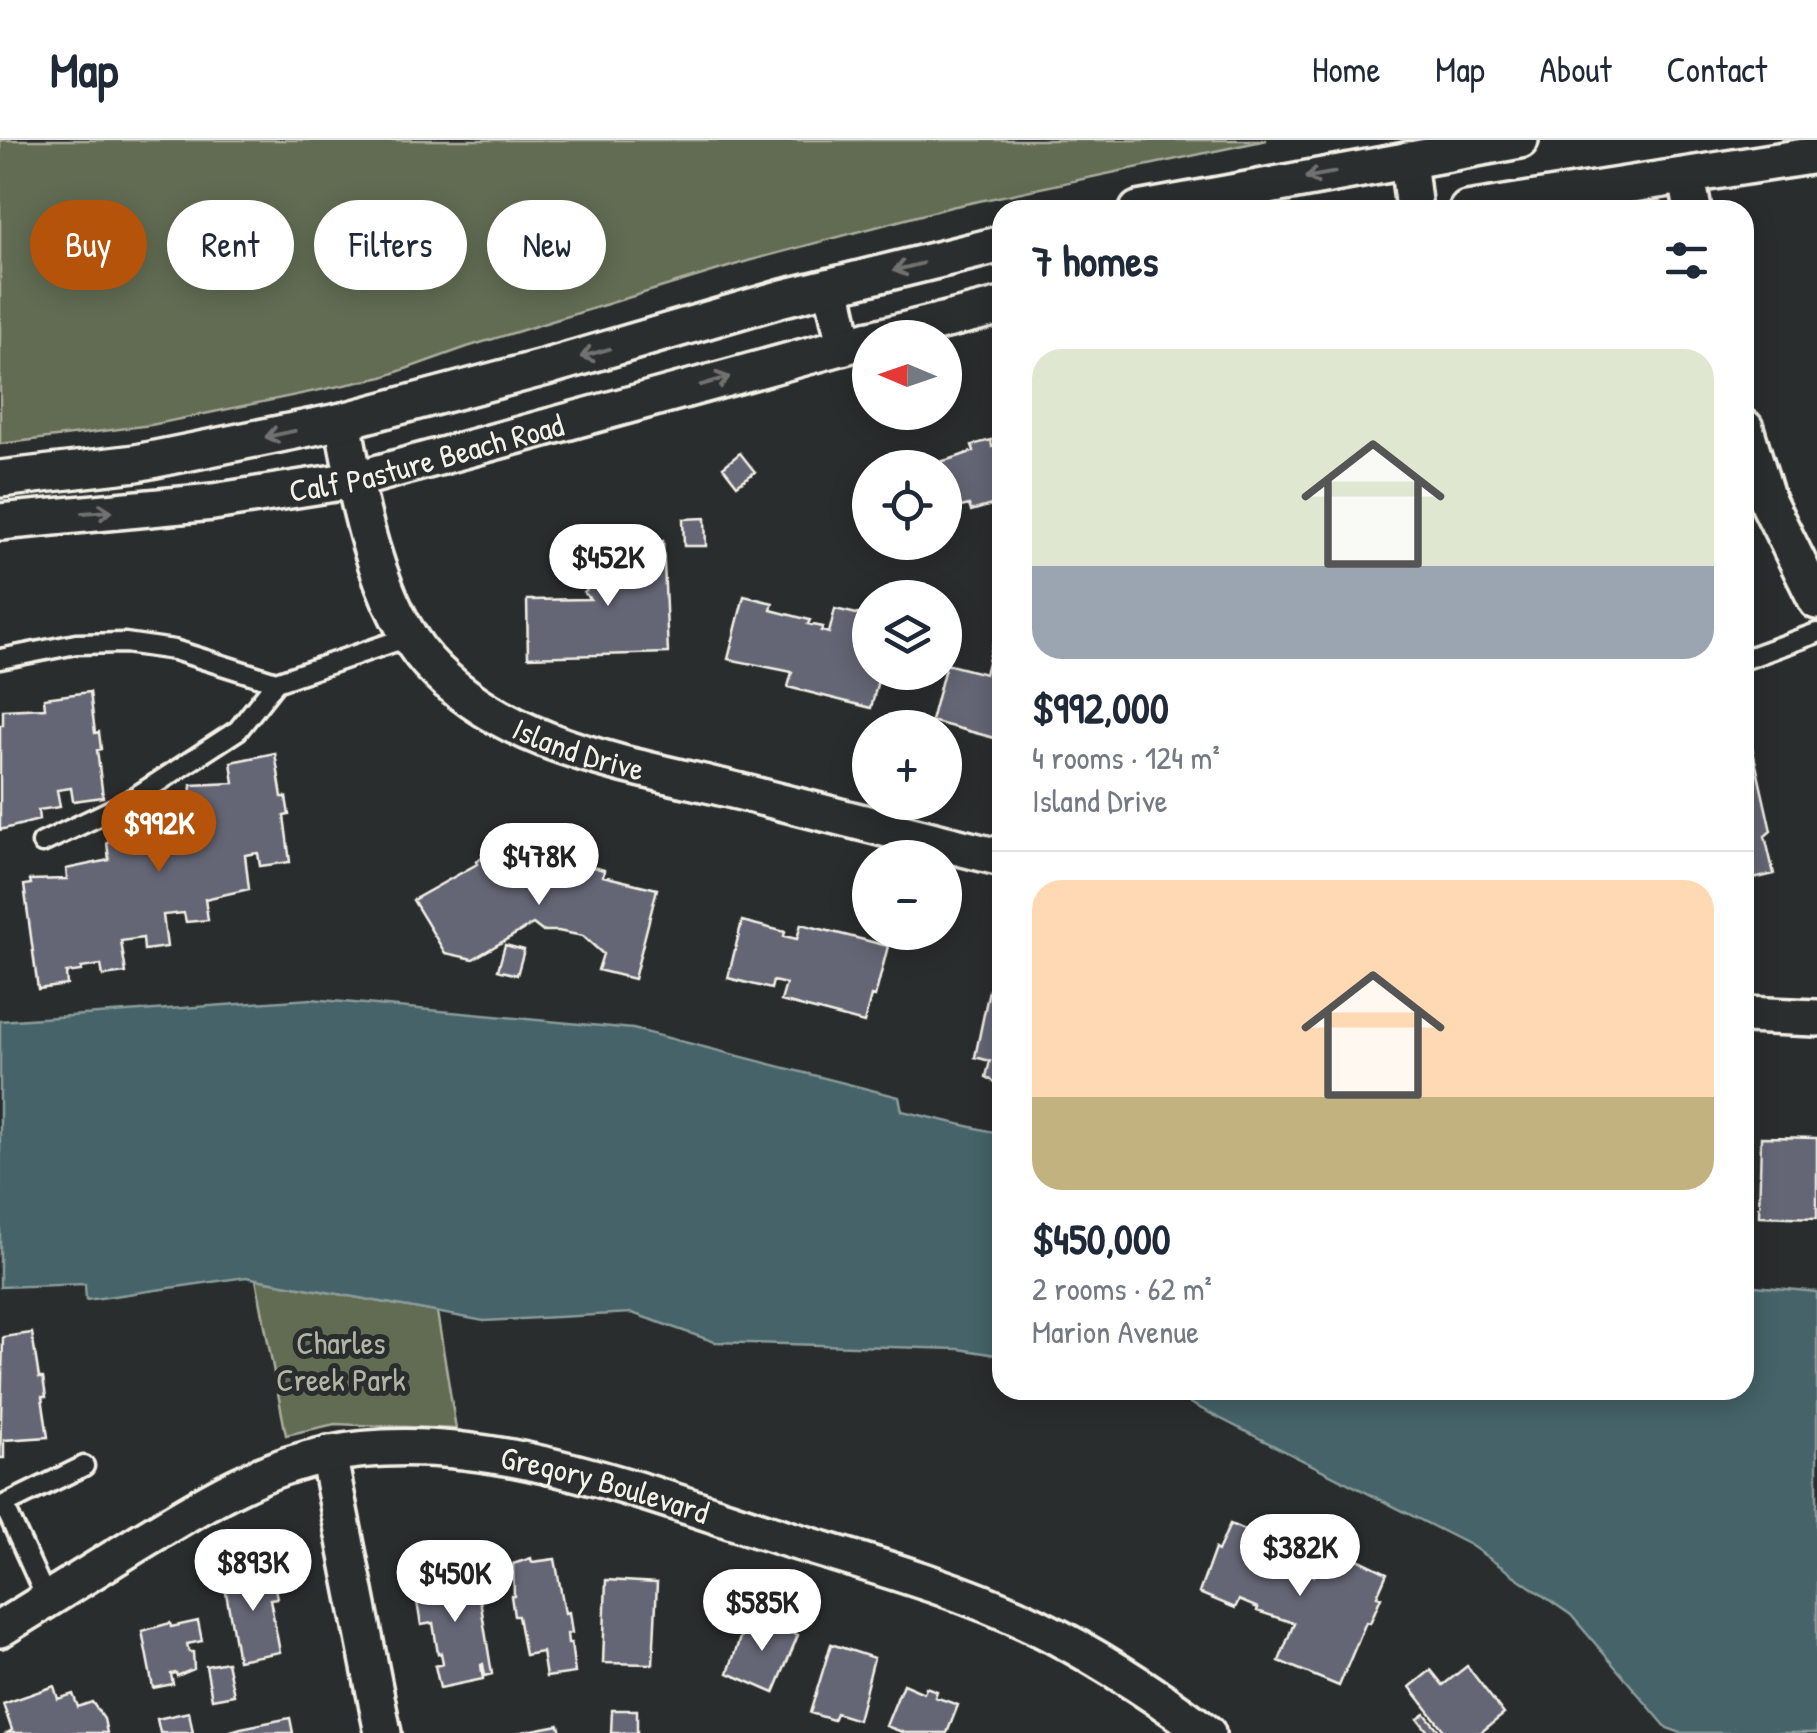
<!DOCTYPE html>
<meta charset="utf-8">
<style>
body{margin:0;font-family:"Patrick Hand",sans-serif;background:#f2f2f3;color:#1f2937;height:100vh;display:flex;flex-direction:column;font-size:38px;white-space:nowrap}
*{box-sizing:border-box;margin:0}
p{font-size:32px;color:#747a83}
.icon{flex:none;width:55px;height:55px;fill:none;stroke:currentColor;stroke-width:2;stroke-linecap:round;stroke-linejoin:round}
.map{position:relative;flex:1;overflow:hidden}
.sheet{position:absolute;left:992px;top:60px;width:762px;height:1200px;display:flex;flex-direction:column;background:#fff;border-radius:30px;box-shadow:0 5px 25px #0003}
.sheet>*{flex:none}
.hud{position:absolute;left:30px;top:60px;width:812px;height:90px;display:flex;gap:20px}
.needle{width:65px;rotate:272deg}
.fabs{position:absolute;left:852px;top:180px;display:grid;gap:20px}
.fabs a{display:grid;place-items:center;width:110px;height:110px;border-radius:50%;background:#fff;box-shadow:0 5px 25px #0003;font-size:50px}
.price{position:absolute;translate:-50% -85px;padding:0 22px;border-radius:35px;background:#fff;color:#222;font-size:32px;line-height:65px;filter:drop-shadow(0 2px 5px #0008)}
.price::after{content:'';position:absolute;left:50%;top:60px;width:30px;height:22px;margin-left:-15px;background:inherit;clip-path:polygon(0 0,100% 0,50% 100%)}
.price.active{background:#b45309;color:#fff}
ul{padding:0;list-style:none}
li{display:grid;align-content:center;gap:20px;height:530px;padding:0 40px}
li+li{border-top:2px solid #e0e1e3}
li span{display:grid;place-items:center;height:310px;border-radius:30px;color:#555}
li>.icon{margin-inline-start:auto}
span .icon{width:180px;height:180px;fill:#fffc;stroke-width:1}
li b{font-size:42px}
h2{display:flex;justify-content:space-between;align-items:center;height:120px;padding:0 40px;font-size:42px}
.pill{padding:0 35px;border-radius:45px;background:#fff;box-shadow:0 5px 25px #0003;font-size:35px;line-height:90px}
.pill.active{background:#b45309;color:#fff}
header{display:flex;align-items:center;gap:60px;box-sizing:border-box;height:140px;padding:0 50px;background:#fff;border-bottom:2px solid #e0e1e3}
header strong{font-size:48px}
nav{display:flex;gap:55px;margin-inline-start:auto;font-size:35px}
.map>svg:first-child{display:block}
</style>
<header>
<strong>Map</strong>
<nav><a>Home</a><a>Map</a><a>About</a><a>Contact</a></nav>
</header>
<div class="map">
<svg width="1817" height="1593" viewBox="0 0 1817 1593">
<rect width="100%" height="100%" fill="#2a2d2e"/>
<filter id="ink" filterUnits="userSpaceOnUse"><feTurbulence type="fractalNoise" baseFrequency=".01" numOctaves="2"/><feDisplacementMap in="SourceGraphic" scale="20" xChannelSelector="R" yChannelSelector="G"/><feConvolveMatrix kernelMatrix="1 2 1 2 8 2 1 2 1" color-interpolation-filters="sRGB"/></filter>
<g filter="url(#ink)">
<!-- green -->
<path fill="#626c52" stroke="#abae9d" stroke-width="2.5" d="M0,0H1267L951,67L748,121L467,207L383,237L151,285L0,304Z
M256,1139L437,1172L456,1289L335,1284L286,1295Z"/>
<!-- water -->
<path fill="#456367" stroke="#8b9c9b" stroke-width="2.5" d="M311,859L633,889L899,957L902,971L1002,994V1216L959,1209L715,1202L632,1173L484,1181L246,1137L86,1160L85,1144L0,1147V881Z
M1745,1145L1817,1152V1593H1681L1667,1588L1571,1475L1470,1405L1164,1250H1745Z"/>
<!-- building -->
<path fill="#656675" stroke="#f4f1e8" stroke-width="2.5" d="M991,300L992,307L1002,304V362L971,371L969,365L945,371V328H919L957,317L974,311L972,305Z
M740,313L755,332L737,345L723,327Z
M705,378L706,406H684L683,379Z
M663,401L668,513L528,517L527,460L590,459L584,452L596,441L602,447L601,403Z
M744,456L773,463L771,470L810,480L808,484L823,487L821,491L829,493L835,469L870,477L864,502L870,504V532H880L871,568L788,547L792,532L728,519Z
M993,503L1002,506V600L931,581L946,524L985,534Z
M90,552L95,593L99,592L101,609L97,610L103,657L73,661L71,648L57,650L60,667L38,670L39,680L0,690V585H3V570L45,568L44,558Z
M1752,607L1771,691L1765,696L1774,734L1745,741V609Z
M275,613L282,657H286L289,675L284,676L290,722L260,726L258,713L245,715L249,749L205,759L208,780L186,782L184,773L163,775L167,807L144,810L143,798L121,801L126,833L103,836L101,825L81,828V831L66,833L67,845L38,849L24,745L31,744L30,740L67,739L66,729L109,720L107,702L131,700L130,695L150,693L148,675L191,667V645L234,643L231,622Z
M495,709L571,729L573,722L604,730L603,736L657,749L634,839L598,830L603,814L583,796L558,791H542L533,784L473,819L445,813L413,760L477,724L476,722Z
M742,781L785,792L784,796L797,799L801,784L888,806L875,857L871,856L864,883L781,861L786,844L773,841L771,849L728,838Z
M505,805L524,810L517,835L498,830Z
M989,850L1002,853V946L986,937L990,921L975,917Z
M1761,997L1817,998V1078L1759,1076Z
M32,1193L39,1238H43L46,1257H42L48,1297L4,1300V1318H0L3,1197Z
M1230,1384L1263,1398L1257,1412L1275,1419L1276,1415L1298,1424L1296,1428L1314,1436L1327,1404L1387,1433L1377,1456L1381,1457L1370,1483L1366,1482L1339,1546L1279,1521L1294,1483L1257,1471L1258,1468L1239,1460L1235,1468L1199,1453L1215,1409L1218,1411Z
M531,1418L532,1422L555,1419L565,1473L569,1472L572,1493L567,1494L568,1503H571L575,1533L546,1537L542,1512L525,1515L518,1476H514L511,1456H514L513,1424Z
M263,1426L268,1444L274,1443L277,1458L270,1459L280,1512L238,1520L225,1447L241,1444L239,1430Z
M475,1428L492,1534L485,1536L483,1524L481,1525L483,1539L440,1548L435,1526L443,1524L441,1513L438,1514L433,1483L421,1485L413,1439Z
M606,1440L657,1443L653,1524L603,1523Z
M747,1477L767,1484L769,1480L798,1495L774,1553L728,1533Z
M198,1481L202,1501L187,1504L189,1512H193L194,1529L177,1536L176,1533L171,1534L173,1544L153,1548L142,1491L170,1483L171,1487Z
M831,1504L874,1518L858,1580L836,1573L833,1580L810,1573Z
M227,1522L234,1555L212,1559L206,1526Z
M1467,1526L1504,1574L1480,1593H1446L1410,1547L1431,1530L1443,1545Z
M903,1544L924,1553L926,1547L937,1551L935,1557L958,1565L947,1593H905L886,1586Z
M54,1546L58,1559L73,1554L78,1567L92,1562L104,1579L107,1593H7L12,1590L3,1564Z
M612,1570H637V1593H611Z
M189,1572L193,1593H160L157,1579Z
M1425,1574L1441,1593H1429L1418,1579Z
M290,1578L293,1593H224L241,1588Z
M559,1585L561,1593H517Z"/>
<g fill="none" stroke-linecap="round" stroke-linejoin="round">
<defs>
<path id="service" d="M0,519L76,504L125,503L174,510L276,542L411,496
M1745,519L1817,493
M42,703L126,663L238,590L276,542
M4,1365L47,1460
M0,1367L84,1326"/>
<g id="minor">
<path d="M1408,20L1414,70"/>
<path d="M1687,37L1693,70"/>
<path d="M1138,70L1520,0"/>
<path d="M1467,70L1817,15"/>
<path d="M832,146L845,205"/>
<path d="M875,198L1002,166"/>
<path id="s1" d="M343,281C356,354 377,465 428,522C508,610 634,625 745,653C831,675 917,696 1002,718"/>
<path d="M1745,288L1767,360L1817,461"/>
<path d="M0,339L136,323L343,281L550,226L783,158L1002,104"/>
<path id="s2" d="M0,382L213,362L354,340L870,199"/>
<path d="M1745,875L1817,878"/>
<path d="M328,1314L383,1593"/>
<path id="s3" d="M0,1489C45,1461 90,1433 135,1405C196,1368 255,1329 326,1315C477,1284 649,1355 791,1400C872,1425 957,1448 1034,1485C1095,1515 1152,1552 1207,1593"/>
</g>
</defs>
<!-- service casing -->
<use href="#service" stroke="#f4f1e8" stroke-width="25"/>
<!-- minor casing -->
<use href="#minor" stroke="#f4f1e8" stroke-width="42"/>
<!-- service -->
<use href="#service" stroke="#2a2d2e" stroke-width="18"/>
<!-- minor -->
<use href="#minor" stroke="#2a2d2e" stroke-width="35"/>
</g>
<!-- one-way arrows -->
<defs><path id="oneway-shaft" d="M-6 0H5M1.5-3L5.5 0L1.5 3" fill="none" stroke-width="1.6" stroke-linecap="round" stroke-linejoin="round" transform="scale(2.5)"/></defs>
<g stroke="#71726f">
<use href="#oneway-shaft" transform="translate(1320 35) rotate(170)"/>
<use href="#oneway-shaft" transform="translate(908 127) rotate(166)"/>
<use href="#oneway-shaft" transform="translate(595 213) rotate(164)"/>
<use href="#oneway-shaft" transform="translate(715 241) rotate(-16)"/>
<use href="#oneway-shaft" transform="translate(280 294) rotate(168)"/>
<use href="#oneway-shaft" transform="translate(97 372) rotate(-4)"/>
</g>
</g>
<g text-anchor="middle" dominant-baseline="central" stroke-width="10" stroke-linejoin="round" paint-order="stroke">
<!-- street labels -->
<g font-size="32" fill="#f4f1e8" stroke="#2a2d2e">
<text stroke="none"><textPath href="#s2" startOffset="432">Calf Pasture Beach Road</textPath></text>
<text stroke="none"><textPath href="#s1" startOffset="435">Island Drive</textPath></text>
<text stroke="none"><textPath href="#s3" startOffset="655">Gregory Boulevard</textPath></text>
</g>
<!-- park labels -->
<g font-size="32" fill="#b2b5a4" stroke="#2a2d2e">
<text x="341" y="1202">Charles<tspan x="341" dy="37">Creek Park</tspan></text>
</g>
</g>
</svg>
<div class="fabs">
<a><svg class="needle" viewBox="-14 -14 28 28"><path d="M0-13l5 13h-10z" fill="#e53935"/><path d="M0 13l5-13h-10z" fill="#747a83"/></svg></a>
<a><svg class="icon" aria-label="locate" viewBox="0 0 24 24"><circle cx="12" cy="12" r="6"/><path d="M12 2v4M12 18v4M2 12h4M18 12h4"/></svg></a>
<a><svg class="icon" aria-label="layers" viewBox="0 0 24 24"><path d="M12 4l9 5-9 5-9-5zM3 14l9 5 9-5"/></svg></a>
<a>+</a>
<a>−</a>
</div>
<b class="price" style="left:608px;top:469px">$452K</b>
<b class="price active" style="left:159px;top:735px">$992K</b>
<b class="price" style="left:539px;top:768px">$478K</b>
<b class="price" style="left:1300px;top:1459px">$382K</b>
<b class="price" style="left:253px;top:1474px">$893K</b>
<b class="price" style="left:455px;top:1485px">$450K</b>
<b class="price" style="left:762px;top:1514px">$585K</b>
<div class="hud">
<a class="pill active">Buy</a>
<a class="pill">Rent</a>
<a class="pill">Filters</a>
<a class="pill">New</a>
</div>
<section class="sheet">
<h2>7 homes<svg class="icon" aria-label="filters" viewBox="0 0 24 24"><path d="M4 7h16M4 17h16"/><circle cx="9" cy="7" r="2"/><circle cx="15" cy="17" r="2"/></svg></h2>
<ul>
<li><span style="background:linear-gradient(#dfe7d0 70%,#9aa5b1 0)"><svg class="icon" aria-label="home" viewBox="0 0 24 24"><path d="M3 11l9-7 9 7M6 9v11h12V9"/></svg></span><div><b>$992,000</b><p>4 rooms · 124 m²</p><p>Island Drive</p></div></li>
<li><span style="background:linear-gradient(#ffd9b3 70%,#c2b280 0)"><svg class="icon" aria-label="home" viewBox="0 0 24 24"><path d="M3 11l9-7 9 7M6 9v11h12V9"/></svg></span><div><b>$450,000</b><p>2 rooms · 62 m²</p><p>Marion Avenue</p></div></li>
</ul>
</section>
</div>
